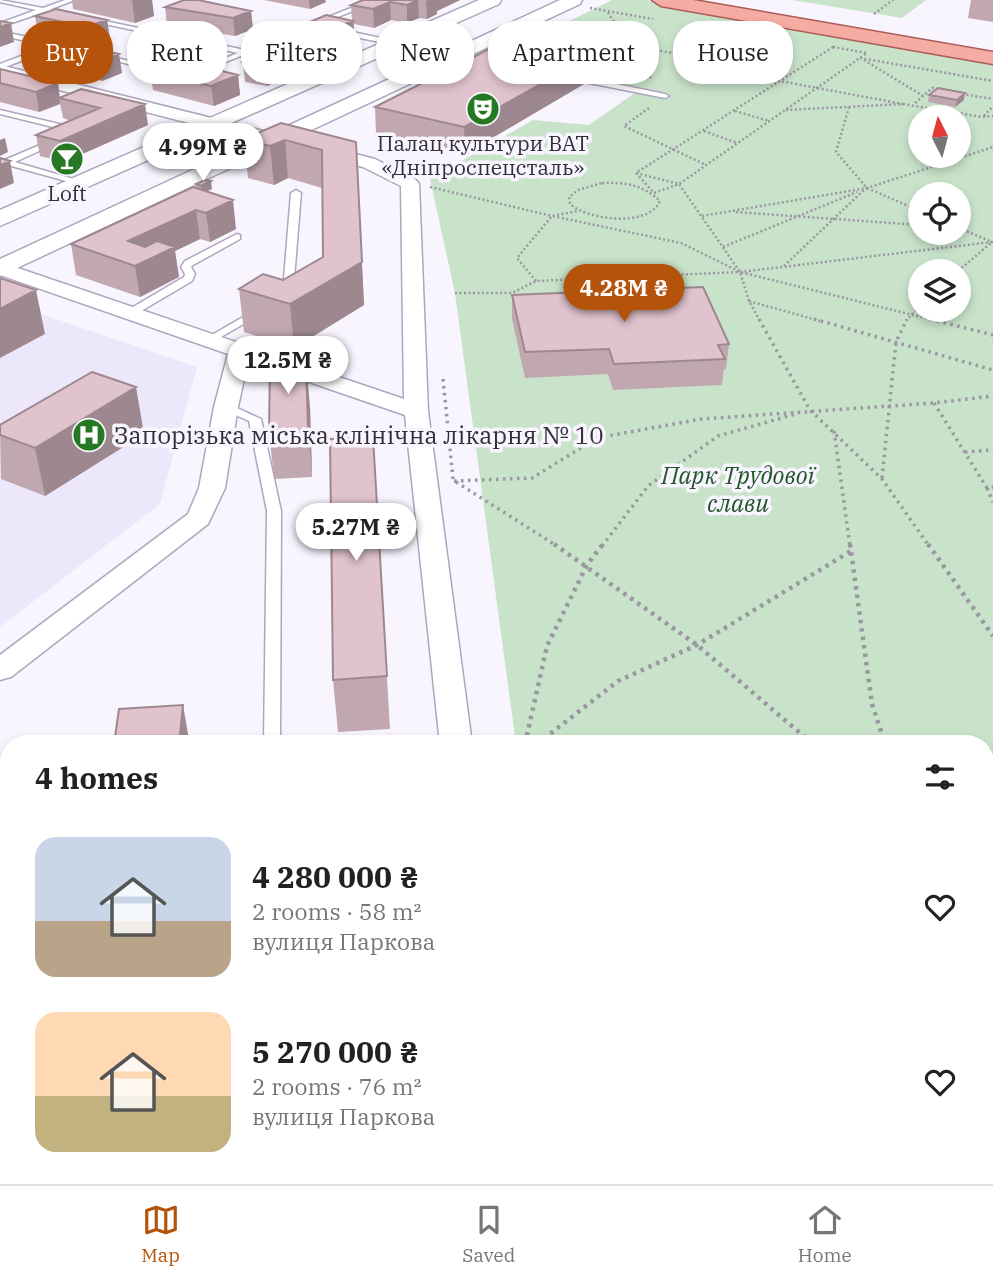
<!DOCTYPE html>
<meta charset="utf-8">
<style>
body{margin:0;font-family:"IBM Plex Serif",serif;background:#f6f6f6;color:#222;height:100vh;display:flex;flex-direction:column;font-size:26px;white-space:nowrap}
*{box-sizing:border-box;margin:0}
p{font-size:23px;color:#767676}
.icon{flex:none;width:38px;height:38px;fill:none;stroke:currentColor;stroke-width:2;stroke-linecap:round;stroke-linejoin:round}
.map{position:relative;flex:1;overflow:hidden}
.details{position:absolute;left:0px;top:735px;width:994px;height:450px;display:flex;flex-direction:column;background:#fff;border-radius:28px 28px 0 0;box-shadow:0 4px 10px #0003}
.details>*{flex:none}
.hud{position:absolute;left:21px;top:21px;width:952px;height:63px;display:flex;gap:14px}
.needle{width:46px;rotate:354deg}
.tools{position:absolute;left:908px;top:105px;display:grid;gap:14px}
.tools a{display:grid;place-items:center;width:63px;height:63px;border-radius:50%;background:#fff;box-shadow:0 4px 10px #0003;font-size:35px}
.price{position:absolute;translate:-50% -60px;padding:0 16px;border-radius:24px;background:#fff;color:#222;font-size:23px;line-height:46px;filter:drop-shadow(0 2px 4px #0008)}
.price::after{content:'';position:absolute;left:50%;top:42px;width:21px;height:16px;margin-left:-10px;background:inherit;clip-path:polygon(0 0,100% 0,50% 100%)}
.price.active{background:#b45309;color:#fff}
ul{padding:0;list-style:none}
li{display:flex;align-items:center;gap:21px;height:175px;padding:0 35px}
li span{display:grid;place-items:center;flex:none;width:196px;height:140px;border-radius:21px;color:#555}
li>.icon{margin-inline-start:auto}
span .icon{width:84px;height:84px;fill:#fffc;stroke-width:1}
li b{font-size:30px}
h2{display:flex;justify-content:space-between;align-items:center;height:84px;padding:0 35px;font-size:30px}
.chip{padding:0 24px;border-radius:28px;background:#fff;box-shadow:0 4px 10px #0003;font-size:24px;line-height:63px}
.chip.active{background:#b45309;color:#fff}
.menu{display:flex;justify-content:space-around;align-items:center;height:98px;border-top:2px solid #e0e0e0;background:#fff;font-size:19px;color:#767676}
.menu a{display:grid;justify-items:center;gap:4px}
.menu .active{color:#b45309}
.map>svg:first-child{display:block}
</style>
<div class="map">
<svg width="993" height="1184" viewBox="0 0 993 1184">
<rect width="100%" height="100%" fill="#f8f5ff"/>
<!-- built -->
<path fill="#ede7fb" d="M0,300L197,367L160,504L0,627Z"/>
<!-- green -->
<path fill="#c9e3ca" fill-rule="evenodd" d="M612,0H646L993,62V1184H577L575,1176H985V744H516L455,293L430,179L533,120L589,125L642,88L494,58ZM920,117H959V156H920ZM920,194H959V233H920ZM920,271H959V310H920Z
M792,0H926L902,18Z"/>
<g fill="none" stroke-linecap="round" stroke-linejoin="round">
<defs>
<path id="service" d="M0,0L43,8L65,0H75L51,9L69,14V16L44,12L0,27V23L36,10L0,2Z
M371,0H380L196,74L172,75L100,57L104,55L172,71L195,70L238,53L87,20L90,18L245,50Z
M338,29L395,41L399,43L395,45L335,33Z
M0,31L67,46L68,48L64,50L55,48L0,69V64L47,46L0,35Z
M567,74L665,94L669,96L665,98L564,78V74Z
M0,110L76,128L77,130L73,132L0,114Z
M54,139L61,141L15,162L84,182V186L8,165L0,168V162Z
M296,190L301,193L293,291L288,294L283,291L291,193Z
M237,234L240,235V239L193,265L191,267L195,274L192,281L136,314H128V310L184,277L185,274L181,267L185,261Z
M257,309L261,310V314L214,341H206L205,339Z
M226,403L261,419L281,511L280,744H264L267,511L249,421L222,409V405Z
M256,1176H278V1184H256Z"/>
<path id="minor" d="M0,65L375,159L416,180L419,184L428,411L472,744H440L405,415L248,361L238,407L225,488L208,524L11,677L0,680V655L188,514L199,488L214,407L228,354L0,275V262L404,399L401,186L363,167L0,75Z
M486,1176H528L529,1184H487Z"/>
<path id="tertiary" d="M479,0H501L499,4L0,226V210Z
M560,0H582L580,4L0,276V259Z"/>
<path id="primary" d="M652,0H693L993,52V64L661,6Z"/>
</defs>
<!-- service casing -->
<use href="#service" stroke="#aea6be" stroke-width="3"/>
<!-- minor casing -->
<use href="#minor" stroke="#aea6be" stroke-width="3"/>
<!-- tertiary casing -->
<use href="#tertiary" stroke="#aea6be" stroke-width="3"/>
<!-- primary casing -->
<use href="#primary" stroke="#ac5c56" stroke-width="3"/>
<!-- path-far3 -->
<path stroke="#9a97a1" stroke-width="2.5" stroke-dasharray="2 2.5" stroke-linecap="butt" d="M590,8L607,11
M874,14L893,0
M554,32L678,54L722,29
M704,40L750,47
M833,47L867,53L679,184L636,173Z
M689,49L734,57L765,38
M561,55L632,51
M734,57L722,65L780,81L903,104L786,110
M860,58L993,81
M864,60L923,96
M603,68L633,52
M651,78L607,11L653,19
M962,94L993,99
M915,103L932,88L943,90
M903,104L982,117L993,116
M849,107L836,152L867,188L920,211
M649,108L624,126L706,165
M735,111L769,121
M984,116L993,106
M704,131L737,143
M636,173L654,193L679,184L740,272L749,301L760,321
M602,183C625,182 643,185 660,201C648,228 588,220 570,204L569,197L578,190Z
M430,187L552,216L578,211
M736,212L920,225
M702,216L867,188L993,147
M723,247L857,192
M784,266L866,188
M958,271L991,243
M536,281L517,258L552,216L681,243L740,272L937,321
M455,293H512L536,281L740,272L992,242L959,228
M749,301L820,321
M906,321L920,305"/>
<!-- path-far2 -->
<path stroke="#9a97a1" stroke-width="3.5" stroke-dasharray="2.5 4.5" stroke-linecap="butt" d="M759,319L810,410L882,479L929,546
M814,319L993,370
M930,319L993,335
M443,379L453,479
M934,403L987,488L993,487
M834,431L850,546
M965,452L993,450
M882,478L896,342L907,319
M454,481L532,478L597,438L701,419L934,403L993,396
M456,482L557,546
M987,488L993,502
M602,546L648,486L718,436L799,413"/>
<!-- path-far1 -->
<path stroke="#9a97a1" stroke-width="4.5" stroke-dasharray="3.5 5" stroke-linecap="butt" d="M554,544L697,645L813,744
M850,544L872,704L885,744
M928,544L993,636
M525,744L547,646L587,565L603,544
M537,744L618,681L697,645L851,551"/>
<!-- path -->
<path stroke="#9a97a1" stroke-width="6" stroke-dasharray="4.5 7" stroke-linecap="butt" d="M985,836L993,837
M985,1008L993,1016
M465,1176L466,1184
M685,1176L689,1184"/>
<!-- service -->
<use href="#service" fill="#fff" fill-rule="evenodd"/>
<!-- minor -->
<use href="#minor" fill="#fff" fill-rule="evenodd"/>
<!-- tertiary -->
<use href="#tertiary" fill="#fff" fill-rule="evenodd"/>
<!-- primary -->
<use href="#primary" fill="#f5aca3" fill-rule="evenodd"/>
</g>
<!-- wall -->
<path fill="#c1a8b0" d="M72,0H152L154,16L135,23L73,9Z
M264,0H325L326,2L310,9Z
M363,0H460L437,11V14L427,19L419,18L407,23L391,20L374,28L354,24V39L338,46L339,54L267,86L245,82L243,62L299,38L298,27L352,20L351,5Z
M971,0H993V22L968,18Z
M165,7L251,11L253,29L235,36L167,25Z
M35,16L107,20L110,39L88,46V47L122,73L102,81L41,67L38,47L60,39L38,34Z
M585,59L584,84L465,154L376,134L375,107Z
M0,69L58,83L60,98L81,89L148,125L64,162L40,156L36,135L71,121L63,118L60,104L39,112L0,102Z
M150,71L238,75L240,95L214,106L153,90Z
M929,95L964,100L955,107L928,102Z
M244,139L356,142L364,305L294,348L244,332L239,289L283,280L323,257L322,188L288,178L274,185L248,178Z
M196,184L212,189L207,191L236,229L210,242L200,239L175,251L179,277L140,297L76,275L71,244L196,188Z
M512,295L729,344L726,369H724L722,385L613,390L608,374L525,378L512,319Z
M310,407L312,477L274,479L269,431Z
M0,425L144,434L45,496L1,479Z
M373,437L390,729L338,732L333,680Z"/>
<!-- shaded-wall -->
<path fill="#9d8890" d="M132,0H152L154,16L135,23Z
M309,0H325L326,2L310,9Z
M418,0L419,18L407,23V5Z
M429,0H460L437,11V14L427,19L426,1Z
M390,2L391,20L374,28L373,9Z
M251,11L253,29L235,36L233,18Z
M107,20L110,39L89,46L86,27Z
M353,21L354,39L338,46L339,54L267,86L265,67L326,32Z
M11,23L14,42L0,47V27Z
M119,54L122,73L102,81L99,62Z
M585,59L584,84L465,154L464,127Z
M238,75L240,95L214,106L211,86Z
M58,83L60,104L39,112L36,92Z
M965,93L964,100L955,107L957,100Z
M145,104L148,125L64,162L60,141Z
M5,138L8,152L0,156V140Z
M285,140L288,178L274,185L270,146Z
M356,142L364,305L294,348L290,304L362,262Z
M10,161L14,183L0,189V165Z
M211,181L212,189L202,193L201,186Z
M233,200L236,229L210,242L206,213Z
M196,210L200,239L175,251L179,277L140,297L135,266L128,241Z
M36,290L45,334L0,358V309Z
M306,361L310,407L312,477L308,429Z
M136,387L144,434L45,496L35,448Z
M183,705L188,734L187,744H179Z
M65,1176H84L82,1184H63Z"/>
<!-- building -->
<path fill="#e0c3cd" stroke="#9d8890" stroke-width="2" d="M184,0H198L251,11L233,18L165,7Z
M363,0H418L407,5L390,2L373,9L351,5Z
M56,9L107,20L86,27L35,16Z
M326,15L353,21L326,32L338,35L265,67L243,62L316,31L298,27Z
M0,21L11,23L0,27Z
M67,37L87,42L79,45L119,54L99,62L38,47Z
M501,43L585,59L464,127L375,107Z
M169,64L213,74L222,71L238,75L211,86L150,71Z
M0,69L58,83L36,92L0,83Z
M938,88L965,93L957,100L929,95Z
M81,89L145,104L60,141L36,135L100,108L59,98Z
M281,123L356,142L362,262L290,304L239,289L263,274L283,280L323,257L322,150L285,140L270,146L244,139Z
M0,158L10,161L0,165Z
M205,180L211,181L201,186L196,184Z
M193,187L233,200L206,213L196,210L128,241L145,247L157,241L175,247L135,266L71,244Z
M0,278L36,290L0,309Z
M703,287L729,344L718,345L725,359L614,364L609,349L525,352L512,295Z
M306,361L308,429L269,431L270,363Z
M92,372L136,387L35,448L0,435V425Z
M373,437L387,676L333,680L330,439Z
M183,705L179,744H114L119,709Z
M9,990V1176H65L63,1184H0V991Z
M353,1176H428L429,1184H353Z"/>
<!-- icons -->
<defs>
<symbol id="theatre-disc" viewBox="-11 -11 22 22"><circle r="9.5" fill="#267822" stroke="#f8f5ff"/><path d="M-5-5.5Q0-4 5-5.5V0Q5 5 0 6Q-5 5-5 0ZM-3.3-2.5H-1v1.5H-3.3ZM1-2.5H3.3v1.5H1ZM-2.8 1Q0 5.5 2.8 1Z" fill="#fff"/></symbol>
<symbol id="bar-disc" viewBox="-11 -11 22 22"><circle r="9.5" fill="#267822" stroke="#f8f5ff"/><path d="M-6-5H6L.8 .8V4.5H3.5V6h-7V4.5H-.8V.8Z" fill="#fff"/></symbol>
<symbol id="hospital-disc" viewBox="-11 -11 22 22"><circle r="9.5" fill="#267822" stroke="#f8f5ff"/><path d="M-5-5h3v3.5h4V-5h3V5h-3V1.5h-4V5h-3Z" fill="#fff"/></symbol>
</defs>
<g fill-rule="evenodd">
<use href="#theatre-disc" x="464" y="90" width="38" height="38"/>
<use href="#bar-disc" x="48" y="140" width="38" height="38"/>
<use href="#hospital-disc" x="70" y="416" width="38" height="38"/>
</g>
<g text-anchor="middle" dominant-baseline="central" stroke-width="7" stroke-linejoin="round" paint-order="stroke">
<!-- far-poi labels -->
<g font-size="21" fill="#322f39" stroke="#f8f5ff">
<text x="483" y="143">Палац культури ВАТ<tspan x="483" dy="24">«Дніпроспецсталь»</tspan></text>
<text x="67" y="193">Loft</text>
</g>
<!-- poi labels -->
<g font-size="24" fill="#322f39" stroke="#f8f5ff" text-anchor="start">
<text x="114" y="435">Запорізька міська клінічна лікарня № 10</text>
</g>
<!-- park labels -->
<g font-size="24" font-style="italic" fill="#215627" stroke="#f8f5ff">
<text x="738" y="475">Парк Трудової<tspan x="738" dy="28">слави</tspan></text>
</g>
</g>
</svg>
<div class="tools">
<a><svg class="needle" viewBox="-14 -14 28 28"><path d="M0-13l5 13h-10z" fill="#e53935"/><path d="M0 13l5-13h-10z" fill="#767676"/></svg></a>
<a><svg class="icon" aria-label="locate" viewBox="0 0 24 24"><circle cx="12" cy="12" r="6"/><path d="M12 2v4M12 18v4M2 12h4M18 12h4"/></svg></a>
<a><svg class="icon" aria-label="layers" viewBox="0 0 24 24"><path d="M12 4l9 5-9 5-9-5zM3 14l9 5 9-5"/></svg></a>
</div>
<b class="price" style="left:203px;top:183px">4.99M ₴</b>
<b class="price active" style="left:624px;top:324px">4.28M ₴</b>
<b class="price" style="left:288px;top:396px">12.5M ₴</b>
<b class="price" style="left:356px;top:563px">5.27M ₴</b>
<div class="hud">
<a class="chip active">Buy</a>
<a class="chip">Rent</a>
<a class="chip">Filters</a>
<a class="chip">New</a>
<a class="chip">Apartment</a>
<a class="chip">House</a>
</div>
<section class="details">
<h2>4 homes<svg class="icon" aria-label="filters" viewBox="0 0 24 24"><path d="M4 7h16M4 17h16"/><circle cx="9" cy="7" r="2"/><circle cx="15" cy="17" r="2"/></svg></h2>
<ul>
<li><span style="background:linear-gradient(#c9d6e8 60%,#b9a48a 0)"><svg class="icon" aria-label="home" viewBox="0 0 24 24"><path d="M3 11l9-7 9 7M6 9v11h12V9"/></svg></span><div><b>4 280 000 ₴</b><p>2 rooms · 58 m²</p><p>вулиця Паркова</p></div><svg class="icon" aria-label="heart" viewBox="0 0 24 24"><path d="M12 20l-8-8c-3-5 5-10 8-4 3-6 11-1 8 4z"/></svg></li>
<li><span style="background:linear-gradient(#ffd9b3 60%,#c2b280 0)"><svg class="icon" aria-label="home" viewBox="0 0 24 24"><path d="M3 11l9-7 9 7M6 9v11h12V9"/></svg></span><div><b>5 270 000 ₴</b><p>2 rooms · 76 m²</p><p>вулиця Паркова</p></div><svg class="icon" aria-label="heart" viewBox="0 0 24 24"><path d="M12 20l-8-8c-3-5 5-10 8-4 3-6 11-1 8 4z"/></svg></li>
</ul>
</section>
</div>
<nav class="menu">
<a class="active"><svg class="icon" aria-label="map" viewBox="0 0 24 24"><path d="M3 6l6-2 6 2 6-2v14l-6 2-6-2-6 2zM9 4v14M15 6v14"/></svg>Map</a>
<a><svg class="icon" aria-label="saved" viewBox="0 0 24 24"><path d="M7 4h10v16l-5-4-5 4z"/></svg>Saved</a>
<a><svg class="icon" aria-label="home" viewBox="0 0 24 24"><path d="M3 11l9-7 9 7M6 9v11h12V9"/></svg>Home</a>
</nav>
